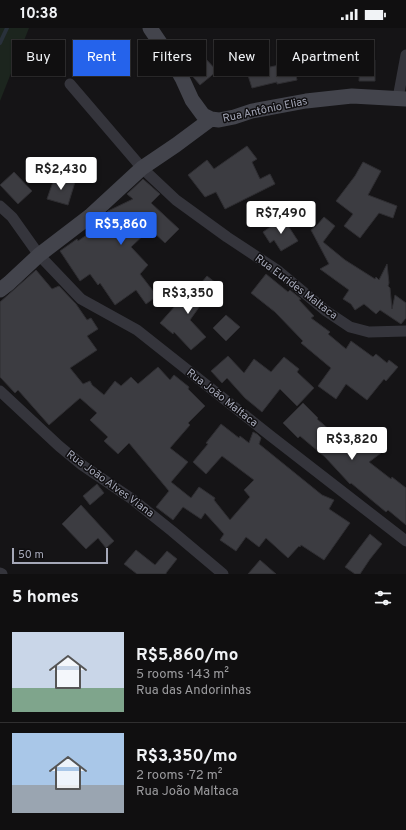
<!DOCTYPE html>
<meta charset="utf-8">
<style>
body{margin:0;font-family:Overpass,sans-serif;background:#191819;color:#f1f3f6;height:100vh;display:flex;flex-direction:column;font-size:15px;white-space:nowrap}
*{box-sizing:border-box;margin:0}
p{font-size:13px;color:#9c9c9f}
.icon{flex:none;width:22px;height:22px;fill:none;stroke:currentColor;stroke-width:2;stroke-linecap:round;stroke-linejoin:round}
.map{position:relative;height:546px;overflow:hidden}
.sheet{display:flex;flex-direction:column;background:#100f10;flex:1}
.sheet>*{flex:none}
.top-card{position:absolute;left:12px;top:12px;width:382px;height:36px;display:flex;gap:8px}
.scale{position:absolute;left:12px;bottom:10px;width:96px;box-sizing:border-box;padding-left:4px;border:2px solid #a5a8b8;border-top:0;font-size:11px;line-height:14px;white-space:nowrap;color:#a5a8b8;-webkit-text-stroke:3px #100f11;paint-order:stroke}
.price{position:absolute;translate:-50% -34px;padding:0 9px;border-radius:4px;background:#fff;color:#222;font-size:13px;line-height:26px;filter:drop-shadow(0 1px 2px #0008)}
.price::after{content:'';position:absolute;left:50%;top:24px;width:12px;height:9px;margin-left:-6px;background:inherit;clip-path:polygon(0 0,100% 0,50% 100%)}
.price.active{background:#2563eb;color:#fff}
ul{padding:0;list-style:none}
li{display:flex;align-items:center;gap:12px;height:100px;padding:0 12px}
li+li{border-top:1px solid #302f30}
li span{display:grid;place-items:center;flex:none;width:112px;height:80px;border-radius:0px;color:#555}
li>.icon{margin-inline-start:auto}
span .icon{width:48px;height:48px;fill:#fffc;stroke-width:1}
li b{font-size:17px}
h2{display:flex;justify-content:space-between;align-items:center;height:48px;padding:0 12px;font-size:17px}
.pill{padding:0 14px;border-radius:0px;background:#100f10;box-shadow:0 1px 3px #0004,0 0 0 1px #302f30;font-size:14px;line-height:36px}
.pill.active{background:#2563eb;color:#fff}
.status{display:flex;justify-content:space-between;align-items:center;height:28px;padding:0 20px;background:#100f10;direction:ltr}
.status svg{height:11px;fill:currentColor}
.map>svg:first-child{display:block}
</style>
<div class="status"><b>10:38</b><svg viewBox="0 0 49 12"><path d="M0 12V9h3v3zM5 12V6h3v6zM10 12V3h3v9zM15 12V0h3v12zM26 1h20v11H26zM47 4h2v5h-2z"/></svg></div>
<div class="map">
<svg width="406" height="546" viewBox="0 0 406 546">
<rect width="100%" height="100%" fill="#151416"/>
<!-- green -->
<path fill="#1c251e" d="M0,0H29L0,73Z"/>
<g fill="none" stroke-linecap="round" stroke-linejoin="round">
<!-- stream -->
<path stroke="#29313b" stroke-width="4" d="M0,15L7,0"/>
</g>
<!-- building -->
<path fill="#3c3c41" stroke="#2f2e32" d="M205,30L217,43L200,57L189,44Z
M360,32H375V53H359Z
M293,34L297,52L277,56V54L252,60L246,41L269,35L270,39Z
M247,118L257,131L252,134L260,151L270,146L275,156L225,181L216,164L205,169L188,147L207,132L214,141Z
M363,134L381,143L368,167L397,178L393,190L379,185L360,210L344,198L353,186L336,173L355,148Z
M14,144L32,163L18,176L0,157Z
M55,148L75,154L68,177L47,171Z
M143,151L160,166L151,175L179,201L165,215L150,201L131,219L148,237L140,246L157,268L146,276L136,262L115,277L100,255L98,257L90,246L80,253L60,223L77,211L78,213L94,202L98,209L111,195L106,185L108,183L133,171L127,166Z
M324,189L335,198L323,214L345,232L375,251L376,249L379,252L387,236L389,255L388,258L390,260L392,281L395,267L406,275V290L401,296L380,282L376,286L364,276L355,282L351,276L343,271L349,262L320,241L329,236L311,202L317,197Z
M283,190L298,213L281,223L274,212L270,215L263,204Z
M36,242L52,261L59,258L76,276L87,292L91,290L98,301L87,308L97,322L70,340L83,356L90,353L92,357L104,367L115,353L121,358L131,349L138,356L158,339L170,352L174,347L189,359L188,361L205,378L188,395L190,397L170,420L188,434L171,454L191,470L199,459L215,470L214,472L230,492L250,469L244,462L254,452L222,428L206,446L193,434L208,416L206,415L221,396L239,410L240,408L249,415L253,404L257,406L261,410L259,416L322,467L334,472L329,481L350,495L324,532L301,517L300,519L299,518L288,530L266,510L259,519L246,509L236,523L220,512L224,506L205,485L201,491L183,479L173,492L156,479L169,463L129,415L118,426L104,413L108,409L90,392L97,385L80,370L49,397L18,362L15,365L0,349V274Z
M266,246L288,264L290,262L301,271L299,272L314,288L311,290L330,304L328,306L346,321L351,313L373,329L376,326L387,335L389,332L398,339L386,353L384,351L367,372L346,356L336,371L318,358L331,340L301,315L303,313L275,284L251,265Z
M207,248L216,255L190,292L206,309L191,322L174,304L173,306L160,295L176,277L174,276L184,262L191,267Z
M226,287L240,299L226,313L213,300Z
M228,328L244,345L254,331L271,344L284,329L299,341L297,344L314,360L297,378L280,361L262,384L245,370L227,350L222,355L211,343Z
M303,375L318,390L317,391L345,415L351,421L368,403L376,412L373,415L381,425L369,434L391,451L392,449L406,460V497L388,482L386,484L351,455L350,456L325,429L300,408L298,410L283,395Z
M97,456L104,465L90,477L83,468Z
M81,477L114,513L106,520L98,510L86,521L62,496Z
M370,506L382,516L370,531L360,546H355L345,539Z
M136,522L155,537L167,523L177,531L166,545V546H137L124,536Z
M260,532L276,546H248Z"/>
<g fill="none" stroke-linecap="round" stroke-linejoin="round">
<!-- street -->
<path stroke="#35353c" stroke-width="11" d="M70,56L142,140L176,172L227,209L277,242L326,283L350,299L369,304L406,303
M398,70L406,27
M0,178L12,189L39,227L81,271L137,302L272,409L406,513
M0,363L59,418L82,437L132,471L172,503L223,546
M0,545L2,546"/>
<!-- secondary -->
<path stroke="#43444c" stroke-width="15" d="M150,0L173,34L182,50L192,72L203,87L211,91L219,92L234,89L252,83L306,73L352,68L406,71
M0,262L9,255L39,227L90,188L142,140L176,117L211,91"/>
</g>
<g text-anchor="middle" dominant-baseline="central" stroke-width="3" stroke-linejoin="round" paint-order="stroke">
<!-- street labels -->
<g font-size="11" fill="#a5a8b8" stroke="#100f11">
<text transform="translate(265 82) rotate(-12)">Rua Antônio Elias</text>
<text transform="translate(296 259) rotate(37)">Rua Eurides Maltaca</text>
<text transform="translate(222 370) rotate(38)">Rua João Maltaca</text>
<text transform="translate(110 456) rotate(36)">Rua João Alves Viana</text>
</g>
</g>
</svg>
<div class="scale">50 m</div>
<b class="price" style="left:61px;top:163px">R$2,430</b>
<b class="price" style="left:281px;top:207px">R$7,490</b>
<b class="price active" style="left:121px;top:218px">R$5,860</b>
<b class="price" style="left:188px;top:287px">R$3,350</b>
<b class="price" style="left:352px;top:433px">R$3,820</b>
<div class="top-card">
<a class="pill">Buy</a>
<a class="pill active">Rent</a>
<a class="pill">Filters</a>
<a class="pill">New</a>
<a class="pill">Apartment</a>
</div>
</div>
<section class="sheet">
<h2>5 homes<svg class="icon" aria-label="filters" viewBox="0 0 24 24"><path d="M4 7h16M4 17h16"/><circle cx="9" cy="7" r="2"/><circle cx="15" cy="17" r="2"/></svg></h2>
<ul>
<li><span style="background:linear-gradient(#c9d6e8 70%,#7fa58c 0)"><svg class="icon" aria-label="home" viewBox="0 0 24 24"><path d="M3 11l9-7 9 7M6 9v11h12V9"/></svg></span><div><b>R$5,860/mo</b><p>5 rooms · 143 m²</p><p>Rua das Andorinhas</p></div></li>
<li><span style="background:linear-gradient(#a9c7e8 65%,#9aa5b1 0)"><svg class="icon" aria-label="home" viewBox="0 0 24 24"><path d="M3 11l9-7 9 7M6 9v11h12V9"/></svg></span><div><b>R$3,350/mo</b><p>2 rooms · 72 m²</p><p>Rua João Maltaca</p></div></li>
</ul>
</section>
